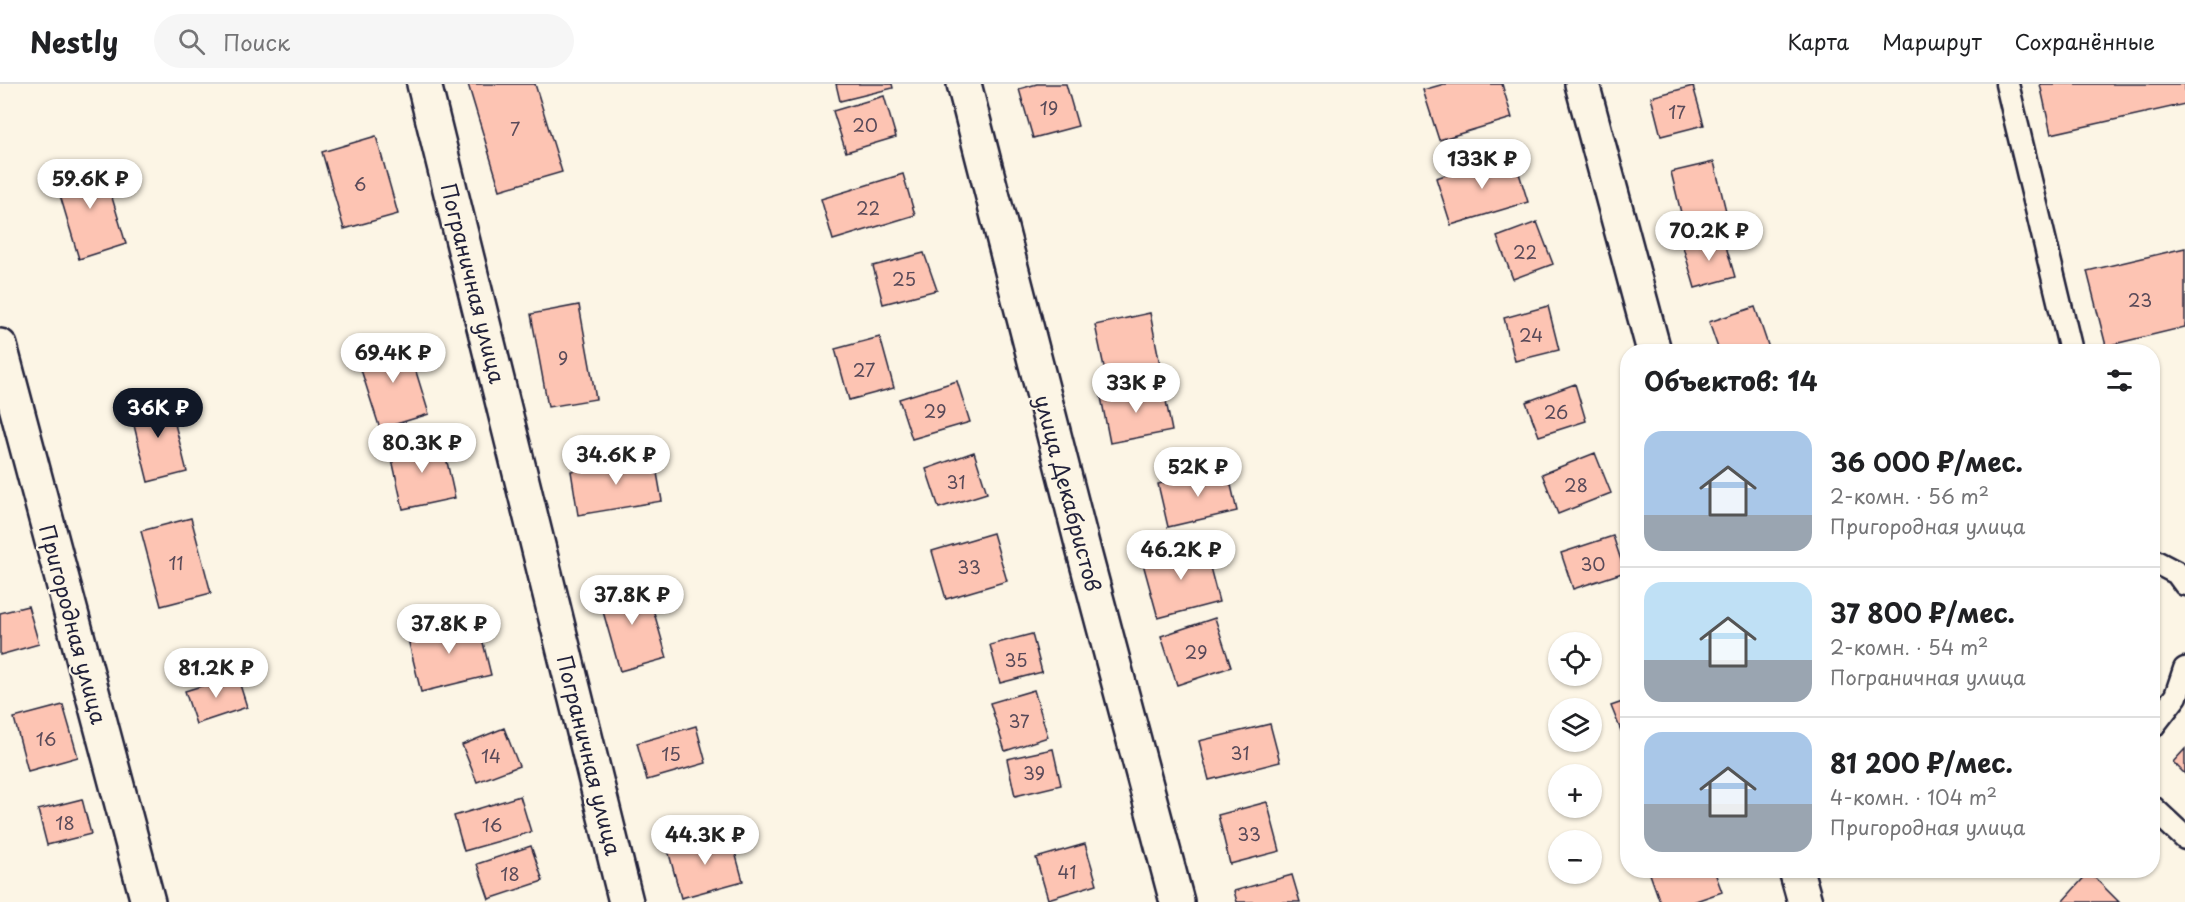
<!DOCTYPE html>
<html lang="ru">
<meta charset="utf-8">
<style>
body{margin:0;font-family:"Playpen Sans",sans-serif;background:#f6f6f6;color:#202124;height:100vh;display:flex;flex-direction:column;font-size:22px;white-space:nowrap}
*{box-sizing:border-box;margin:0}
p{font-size:20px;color:#757577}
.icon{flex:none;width:33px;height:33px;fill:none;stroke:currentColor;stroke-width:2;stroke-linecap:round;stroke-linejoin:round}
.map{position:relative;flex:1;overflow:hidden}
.drawer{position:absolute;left:1620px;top:260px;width:540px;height:534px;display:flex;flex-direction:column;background:#fff;border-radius:24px;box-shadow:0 2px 4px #0004}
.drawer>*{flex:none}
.fabs{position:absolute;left:1548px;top:548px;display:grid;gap:12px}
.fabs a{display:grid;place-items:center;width:54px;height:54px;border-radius:50%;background:#fff;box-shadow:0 2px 4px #0004;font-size:30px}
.price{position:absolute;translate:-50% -51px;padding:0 14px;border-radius:21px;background:#fff;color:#222;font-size:20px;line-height:39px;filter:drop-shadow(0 2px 3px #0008)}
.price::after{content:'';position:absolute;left:50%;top:36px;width:18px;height:14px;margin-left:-9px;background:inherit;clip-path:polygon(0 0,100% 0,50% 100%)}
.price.current{background:#111827;color:#fff}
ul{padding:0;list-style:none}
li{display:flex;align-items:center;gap:18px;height:150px;padding:0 24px}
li+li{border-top:2px solid #e0e0e0}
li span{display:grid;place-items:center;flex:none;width:168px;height:120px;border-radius:18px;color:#555}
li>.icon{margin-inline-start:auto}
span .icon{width:72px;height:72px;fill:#fffc;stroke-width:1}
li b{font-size:26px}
h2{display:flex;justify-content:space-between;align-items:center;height:72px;padding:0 24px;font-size:26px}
header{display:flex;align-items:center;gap:36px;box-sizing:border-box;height:84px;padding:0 30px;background:#fff;border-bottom:2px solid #e0e0e0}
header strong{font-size:28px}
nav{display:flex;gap:33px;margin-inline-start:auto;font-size:21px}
.search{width:420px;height:54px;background:#f6f6f6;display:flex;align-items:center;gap:15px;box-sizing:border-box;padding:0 21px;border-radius:33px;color:#757577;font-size:22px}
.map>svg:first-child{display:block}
</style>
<header>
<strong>Nestly</strong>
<div class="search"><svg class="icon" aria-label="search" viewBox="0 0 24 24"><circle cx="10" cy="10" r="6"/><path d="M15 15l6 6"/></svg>Поиск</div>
<nav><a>Карта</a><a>Маршрут</a><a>Сохранённые</a></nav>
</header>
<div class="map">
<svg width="2185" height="818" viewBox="0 0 2185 818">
<rect width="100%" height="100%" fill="#fcf5e5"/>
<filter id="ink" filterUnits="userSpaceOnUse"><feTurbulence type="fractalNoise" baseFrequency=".0167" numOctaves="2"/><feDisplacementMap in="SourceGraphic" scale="12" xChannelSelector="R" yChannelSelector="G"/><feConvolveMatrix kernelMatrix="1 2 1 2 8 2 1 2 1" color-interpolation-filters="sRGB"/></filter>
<g filter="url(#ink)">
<!-- building -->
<path fill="#fdc4b3" stroke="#22223b" stroke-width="1.5" d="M468,0H535L562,88L500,106Z
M836,0H892L893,4L840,17Z
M1037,0H1066L1078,42L1033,54L1019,5Z
M1444,0H1502L1512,34L1439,56L1423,6Z
M2040,0H2185V20L2051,50Z
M1693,2L1704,41L1661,52L1651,13Z
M884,12L896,53L846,68L833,27Z
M376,52L398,130L344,145L322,68Z
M1513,70L1528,118L1451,141L1436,94Z
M101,77L126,160L79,175L54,91Z
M1714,78L1726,127L1683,137L1671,88Z
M903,90L915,131L833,156L821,115Z
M1537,138L1553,180L1513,195L1497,153Z
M1723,152L1735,193L1695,204L1683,163Z
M2185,164V243L2106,262L2087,187Z
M924,169L937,206L883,220L873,182Z
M579,221L596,315L548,323L531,230Z
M1548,222L1559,266L1515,277L1504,234Z
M1755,223L1770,267H1719L1709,238Z
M1150,229L1161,286L1107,297L1095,241Z
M880,253L894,304L849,316L835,265Z
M406,255L429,330L380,345L356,270Z
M957,297L970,338L912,355L899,315Z
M1575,300L1586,337L1539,352L1526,318Z
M1163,302L1172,347L1110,359L1101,313Z
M168,312L187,388L148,398L129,321Z
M442,355L455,414L403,425L390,366Z
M974,368L987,409L939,424L926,385Z
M1595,369L1611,409L1558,430L1542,390Z
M654,372L662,417L578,431L571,387Z
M1227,384L1237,427L1168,443L1158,400Z
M191,434L211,509L161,522L141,447Z
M993,449L1007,497L946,515L932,467Z
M1613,452L1625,488L1573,505L1561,469Z
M1204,460L1219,518L1158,534L1142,476Z
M645,497L667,574L620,587L598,510Z
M28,522L39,560L0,571V529Z
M477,534L491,591L421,608L407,551Z
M1215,534L1231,583L1177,601L1161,552Z
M1032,550L1042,588L1000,599L990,561Z
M237,591L247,623L196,640L185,607Z
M1034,606L1048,653L1005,667L990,619Z
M1628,616V664L1611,622Z
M63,621L78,673L28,687L14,634Z
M1270,640L1280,678L1209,696L1199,657Z
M696,642L706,679L647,696L637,659Z
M504,644L519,682L477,698L462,661Z
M1053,665L1061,701L1015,712L1007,675Z
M2185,665V690L2173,678Z
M520,712L531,748L464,767L454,732Z
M82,715L91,750L47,761L38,726Z
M1267,718L1280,767L1230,780L1218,731Z
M730,750L743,797L681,814L668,766Z
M1085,760L1097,800L1048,815L1036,774Z
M531,762L543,797L489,815L477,780Z
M1661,786H1714L1722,808L1693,818H1660L1650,790Z
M2089,788L2119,818H2062Z
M1292,791L1300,818H1237L1234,807Z"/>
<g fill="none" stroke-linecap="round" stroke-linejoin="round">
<defs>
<path id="service" d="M2007,0L2071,267
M2152,476L2177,489L2185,500
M2152,643L2176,612L2185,585
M2152,723L2185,754"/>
<path id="minor" d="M424,0L626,818
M964,0L1084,468L1177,818
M1582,0L1654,267
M0,262L148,818
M1796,786L1805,818"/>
</defs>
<!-- service casing -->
<use href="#service" stroke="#22223b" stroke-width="27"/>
<!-- minor casing -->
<use href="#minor" stroke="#22223b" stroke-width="38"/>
<!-- service -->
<use href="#service" stroke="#fcf5e5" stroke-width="22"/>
<!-- minor -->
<use href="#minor" stroke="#fcf5e5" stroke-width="33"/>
</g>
</g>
<g text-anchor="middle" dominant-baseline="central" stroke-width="4.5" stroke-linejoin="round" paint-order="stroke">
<!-- number labels -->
<g font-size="18" fill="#594a59">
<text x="1049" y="23">19</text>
<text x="1677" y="27">17</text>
<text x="865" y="40">20</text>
<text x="515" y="44">7</text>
<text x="360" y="99">6</text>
<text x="868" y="123">22</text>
<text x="1525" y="167">22</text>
<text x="904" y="194">25</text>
<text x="2140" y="215">23</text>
<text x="1531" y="250">24</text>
<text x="563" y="273">9</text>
<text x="864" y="285">27</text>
<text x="935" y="326">29</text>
<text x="1556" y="327">26</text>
<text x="956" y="397">31</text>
<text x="1576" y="400">28</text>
<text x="176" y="478">11</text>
<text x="1593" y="479">30</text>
<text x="969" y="482">33</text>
<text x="1196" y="567">29</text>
<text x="1016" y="575">35</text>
<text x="1019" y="636">37</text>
<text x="46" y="654">16</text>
<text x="1240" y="668">31</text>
<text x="671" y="669">15</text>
<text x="491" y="671">14</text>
<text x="1034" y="688">39</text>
<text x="65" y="738">18</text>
<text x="492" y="740">16</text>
<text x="1249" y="749">33</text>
<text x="1067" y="787">41</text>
<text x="510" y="789">18</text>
</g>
<!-- street labels -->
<g font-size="21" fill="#22223b" stroke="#fcf5e5">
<text transform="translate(474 199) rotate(76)">Пограничная улица</text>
<text transform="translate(1069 409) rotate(75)">улица Декабристов</text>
<text transform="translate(74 540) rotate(75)">Пригородная улица</text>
<text transform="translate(590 671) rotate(76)">Пограничная улица</text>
</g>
</g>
</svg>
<div class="fabs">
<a><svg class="icon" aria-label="locate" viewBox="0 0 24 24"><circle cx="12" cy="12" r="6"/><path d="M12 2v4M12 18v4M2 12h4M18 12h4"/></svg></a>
<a><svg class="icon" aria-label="layers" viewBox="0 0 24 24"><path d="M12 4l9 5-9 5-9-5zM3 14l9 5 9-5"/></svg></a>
<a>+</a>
<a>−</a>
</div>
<b class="price" style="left:1482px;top:106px">133K ₽</b>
<b class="price" style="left:90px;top:126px">59.6K ₽</b>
<b class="price" style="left:1709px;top:178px">70.2K ₽</b>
<b class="price" style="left:393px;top:300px">69.4K ₽</b>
<b class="price" style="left:1136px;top:330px">33K ₽</b>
<b class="price current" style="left:158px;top:355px">36K ₽</b>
<b class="price" style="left:422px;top:390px">80.3K ₽</b>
<b class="price" style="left:616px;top:402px">34.6K ₽</b>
<b class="price" style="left:1198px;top:414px">52K ₽</b>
<b class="price" style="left:1181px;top:497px">46.2K ₽</b>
<b class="price" style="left:632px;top:542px">37.8K ₽</b>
<b class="price" style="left:449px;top:571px">37.8K ₽</b>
<b class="price" style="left:216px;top:615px">81.2K ₽</b>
<b class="price" style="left:705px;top:782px">44.3K ₽</b>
<section class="drawer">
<h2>Объектов: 14<svg class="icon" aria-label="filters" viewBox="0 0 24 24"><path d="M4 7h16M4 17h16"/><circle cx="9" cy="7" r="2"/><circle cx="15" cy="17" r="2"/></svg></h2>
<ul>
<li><span style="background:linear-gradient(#a9c7e8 70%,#9aa5b1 0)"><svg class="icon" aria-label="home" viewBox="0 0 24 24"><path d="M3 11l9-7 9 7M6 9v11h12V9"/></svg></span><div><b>36 000 ₽/мес.</b><p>2-комн. · 56 m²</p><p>Пригородная улица</p></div></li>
<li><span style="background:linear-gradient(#bfe0f5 65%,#9aa5b1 0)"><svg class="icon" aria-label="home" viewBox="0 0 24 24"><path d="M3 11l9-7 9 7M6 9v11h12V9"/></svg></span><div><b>37 800 ₽/мес.</b><p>2-комн. · 54 m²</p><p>Пограничная улица</p></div></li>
<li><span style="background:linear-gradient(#a9c7e8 60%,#9aa5b1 0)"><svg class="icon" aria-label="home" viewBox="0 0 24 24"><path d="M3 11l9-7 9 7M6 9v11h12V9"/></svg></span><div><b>81 200 ₽/мес.</b><p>4-комн. · 104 m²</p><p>Пригородная улица</p></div></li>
</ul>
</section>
</div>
